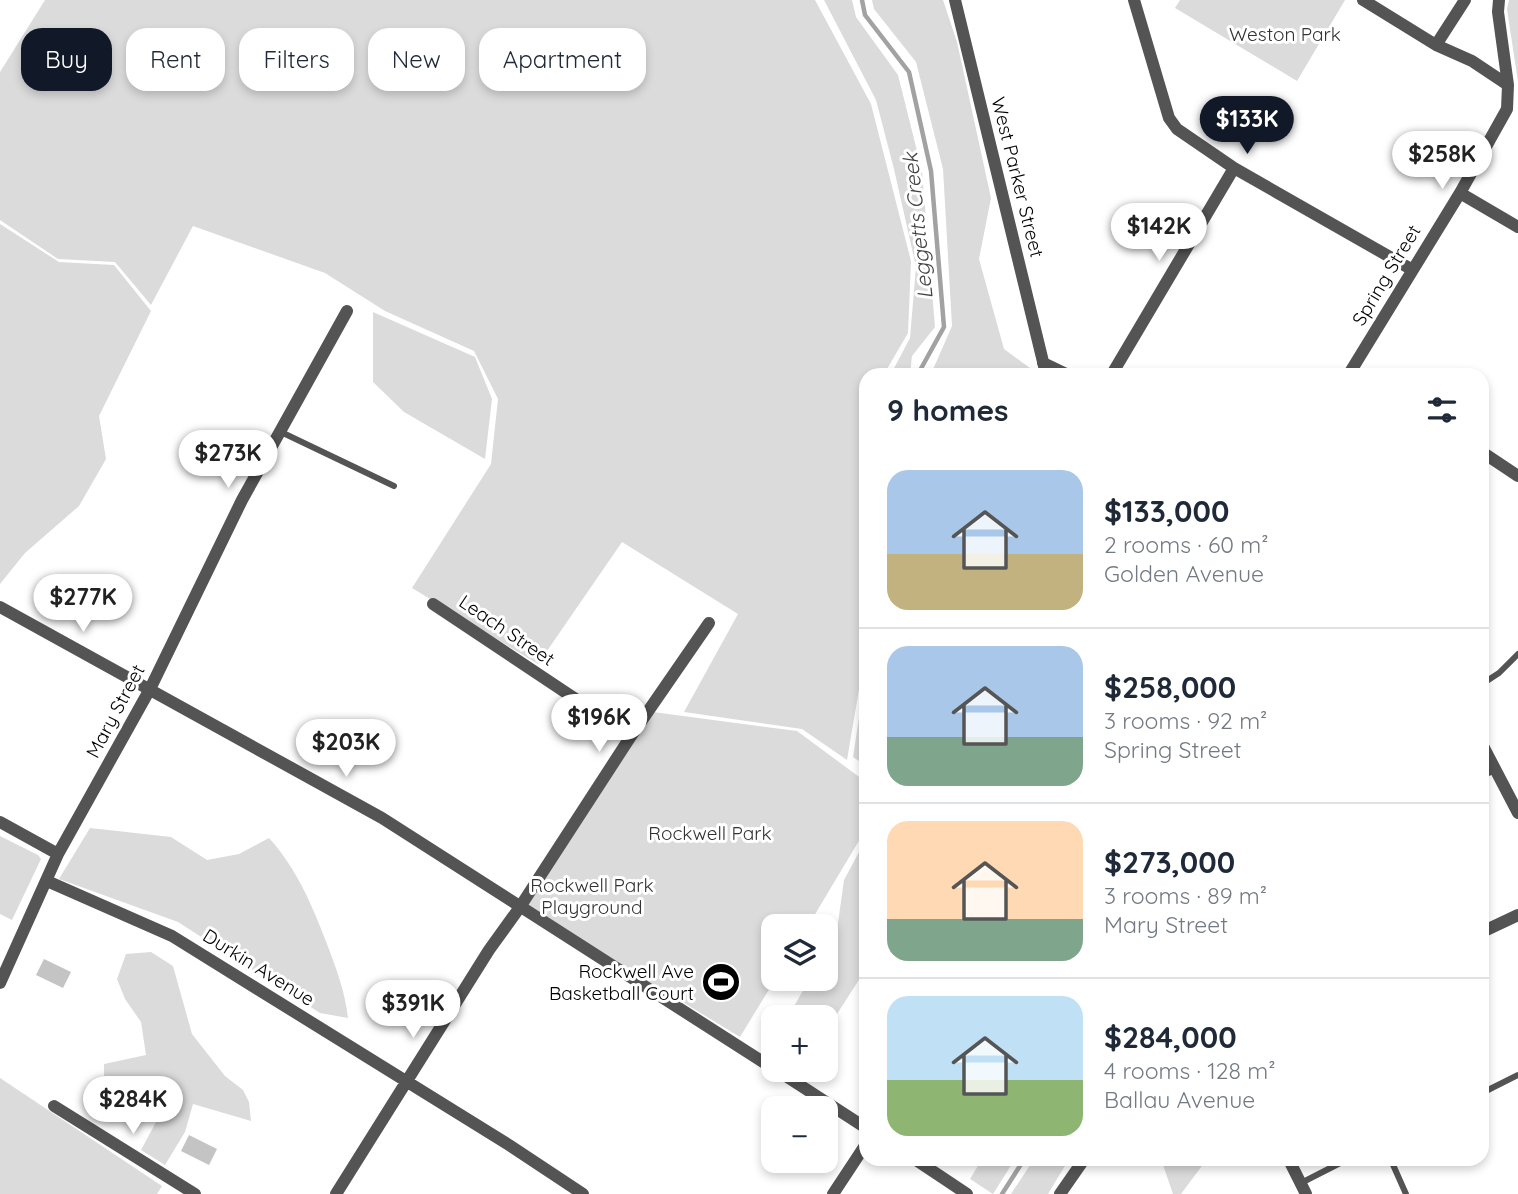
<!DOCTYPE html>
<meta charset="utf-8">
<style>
body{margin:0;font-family:Quicksand,sans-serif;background:#f2f2f3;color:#1f2937;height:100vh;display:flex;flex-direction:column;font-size:26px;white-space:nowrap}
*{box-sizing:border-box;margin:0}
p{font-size:23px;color:#747a83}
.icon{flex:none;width:38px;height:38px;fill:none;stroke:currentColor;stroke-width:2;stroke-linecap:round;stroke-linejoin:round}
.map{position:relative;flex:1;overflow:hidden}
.drawer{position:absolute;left:859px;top:368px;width:630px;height:798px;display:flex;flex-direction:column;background:#fff;border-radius:21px;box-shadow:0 4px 10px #0003}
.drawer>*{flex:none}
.banner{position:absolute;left:21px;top:28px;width:665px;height:63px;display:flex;gap:14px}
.fabs{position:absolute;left:761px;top:914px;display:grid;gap:14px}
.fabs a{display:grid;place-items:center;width:77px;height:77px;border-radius:14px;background:#fff;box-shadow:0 4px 10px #0003;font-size:35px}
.price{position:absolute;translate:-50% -60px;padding:0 16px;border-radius:24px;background:#fff;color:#222;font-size:23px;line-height:46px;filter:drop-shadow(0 2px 4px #0008)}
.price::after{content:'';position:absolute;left:50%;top:42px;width:21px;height:16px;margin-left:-10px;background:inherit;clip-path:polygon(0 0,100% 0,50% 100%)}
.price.active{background:#111827;color:#fff}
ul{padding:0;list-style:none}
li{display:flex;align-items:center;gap:21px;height:175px;padding:0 28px}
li+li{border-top:2px solid #e0e1e3}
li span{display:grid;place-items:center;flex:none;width:196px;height:140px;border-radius:21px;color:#555}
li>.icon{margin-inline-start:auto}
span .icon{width:84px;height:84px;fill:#fffc;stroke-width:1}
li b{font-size:30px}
h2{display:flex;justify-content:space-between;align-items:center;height:84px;padding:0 28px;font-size:30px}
.tag{padding:0 24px;border-radius:21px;background:#fff;box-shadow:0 4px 10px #0003;font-size:24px;line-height:63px}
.tag.active{background:#111827;color:#fff}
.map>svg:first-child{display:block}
</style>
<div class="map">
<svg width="1518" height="1194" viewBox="0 0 1518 1194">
<rect width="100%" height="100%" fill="#fff"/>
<!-- green -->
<path fill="#dbdbdb" d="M45,0H815L871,104L911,261L908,333L887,369L886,374H866V648L847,760L802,729L684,712L738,614L622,542L538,664L412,588L491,464L498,399L474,351L385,311L325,273L193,226L151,305L115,262L58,259L0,220V72Z
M824,0H852L856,17L898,75L922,171L935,327L912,356L910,374H891L910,338L916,267L894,169L876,100Z
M872,0H943L957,42L991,198L979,259L1004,349L1030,368L1032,374H931L952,326L943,169L916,62L874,9Z
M1180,0H1345L1297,81L1175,8Z
M1509,0H1518V82L1507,9Z
M0,224L59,262L114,265L151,311L99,416L106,459L79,506L25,553L0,584Z
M373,312L475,357L492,399L485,459L404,412L373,382Z
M866,672V766L853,757Z
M653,712L797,731L866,782V829L808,926H774V978H776L740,1037L525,906Z
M90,828L171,837L207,860L239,854L269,838C297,869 312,905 327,944C336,968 345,991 348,1018L320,1013L178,922L59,879Z
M0,836L38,855L41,859L12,920L0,914Z
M866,839V969L826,1031V1017H788L810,978H826V950L837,930L844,880Z
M151,952L173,966L192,1034L225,1076L243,1090L249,1102L251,1121L193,1104L185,1132L165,1165L141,1150L162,1111L150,1090L104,1078V1064L146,1055L141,1022L125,999L117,979L126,954Z
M0,1078L162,1186L157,1194H0Z
M982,1159H1015L993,1194L970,1179Z
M1034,1159H1069L1048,1194H1011Z
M1161,1159V1158L1207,1159L1181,1194H1173Z"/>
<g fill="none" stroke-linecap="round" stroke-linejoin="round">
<!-- stream -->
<path stroke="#a2a2a2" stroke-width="4.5" d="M862,0L865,15L909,72L931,171L944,327L918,374
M1002,1194L1025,1158"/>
</g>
<!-- building -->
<path fill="#c4c4c4" d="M44,959L71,972L63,988L36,975Z
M189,1135L217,1149L209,1165L181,1151Z"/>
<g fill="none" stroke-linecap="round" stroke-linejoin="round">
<!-- service -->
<path stroke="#545454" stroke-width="6" d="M281,432L394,486
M1482,684L1499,673L1518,654
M1482,776L1495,770
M1482,1093L1518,1075
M1390,1158L1406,1194
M1301,1183L1350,1158"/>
<!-- minor -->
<path stroke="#545454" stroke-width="12" d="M955,0L1046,374
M1134,0L1169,118L1177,129L1234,168L1411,269
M1363,0L1436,45L1472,61L1508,85
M1436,45L1465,0
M1460,193L1518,227
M1043,363L1066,374
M1112,374L1234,168
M1349,374L1460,193L1507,109L1508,85L1498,12L1499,0
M1482,452L1518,476
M433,604L631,736
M0,607L382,818L774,1069
M1482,744L1518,813
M0,822L58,854
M47,881L172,936L509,1145L583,1194
M1482,932L1518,915
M0,983L58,854L150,689L242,500L347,311
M775,1069L866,1128
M54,1106L195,1194
M913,1158L967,1194
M1288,1158L1306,1194
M336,1194L489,950L520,907L631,736L709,623
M833,1194L866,1144
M1060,1194L1085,1158"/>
</g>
<!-- icons -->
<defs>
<symbol id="stadium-disc" viewBox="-11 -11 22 22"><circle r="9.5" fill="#000" stroke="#fff"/><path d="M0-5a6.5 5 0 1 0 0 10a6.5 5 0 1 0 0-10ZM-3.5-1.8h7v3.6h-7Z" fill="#fff"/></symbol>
</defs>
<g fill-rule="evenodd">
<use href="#stadium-disc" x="699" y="960" width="44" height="44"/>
</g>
<g text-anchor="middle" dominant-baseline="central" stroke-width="6" stroke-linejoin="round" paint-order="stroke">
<!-- park labels -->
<g font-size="19" fill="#323232" stroke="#fff">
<text x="1285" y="34">Weston Park</text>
<text x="710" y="833">Rockwell Park</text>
<text x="592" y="885">Rockwell Park<tspan x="592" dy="22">Playground</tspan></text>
</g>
<!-- street labels -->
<g font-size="19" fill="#000" stroke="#fff">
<text transform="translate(1018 177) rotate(76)">West Parker Street</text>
<text transform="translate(1386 275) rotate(-59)">Spring Street</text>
<text transform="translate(507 630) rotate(34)">Leach Street</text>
<text transform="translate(115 711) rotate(-62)">Mary Street</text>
<text transform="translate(259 967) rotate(32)">Durkin Avenue</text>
</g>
<!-- poi labels -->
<g font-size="19" fill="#000" stroke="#fff" text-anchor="end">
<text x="694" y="971">Rockwell Ave<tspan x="694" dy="22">Basketball Court</tspan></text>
</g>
<!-- water labels -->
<g font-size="21" font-style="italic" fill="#434343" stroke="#fff">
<text transform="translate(917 226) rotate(-96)">Leggetts Creek</text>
</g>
</g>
</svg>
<div class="fabs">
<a><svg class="icon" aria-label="layers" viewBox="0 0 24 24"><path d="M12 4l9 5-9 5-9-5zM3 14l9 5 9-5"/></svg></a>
<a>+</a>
<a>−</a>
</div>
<b class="price active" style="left:1247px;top:156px">$133K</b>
<b class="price" style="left:1442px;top:191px">$258K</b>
<b class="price" style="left:1159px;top:263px">$142K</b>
<b class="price" style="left:228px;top:490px">$273K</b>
<b class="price" style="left:83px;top:634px">$277K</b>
<b class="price" style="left:599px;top:754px">$196K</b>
<b class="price" style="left:346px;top:779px">$203K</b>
<b class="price" style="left:413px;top:1040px">$391K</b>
<b class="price" style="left:133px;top:1136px">$284K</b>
<div class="banner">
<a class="tag active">Buy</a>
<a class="tag">Rent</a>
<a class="tag">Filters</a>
<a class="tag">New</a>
<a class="tag">Apartment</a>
</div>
<section class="drawer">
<h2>9 homes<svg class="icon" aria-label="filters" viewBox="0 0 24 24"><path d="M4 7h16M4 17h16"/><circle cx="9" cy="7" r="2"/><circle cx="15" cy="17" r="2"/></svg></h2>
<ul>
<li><span style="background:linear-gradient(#a9c7e8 60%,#c2b280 0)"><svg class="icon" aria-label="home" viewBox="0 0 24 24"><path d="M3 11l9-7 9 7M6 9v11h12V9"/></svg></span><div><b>$133,000</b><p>2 rooms · 60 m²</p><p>Golden Avenue</p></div></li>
<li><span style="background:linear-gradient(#a9c7e8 65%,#7fa58c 0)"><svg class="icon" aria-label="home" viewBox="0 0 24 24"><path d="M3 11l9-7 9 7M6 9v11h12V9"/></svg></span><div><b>$258,000</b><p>3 rooms · 92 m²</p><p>Spring Street</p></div></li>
<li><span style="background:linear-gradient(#ffd9b3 70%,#7fa58c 0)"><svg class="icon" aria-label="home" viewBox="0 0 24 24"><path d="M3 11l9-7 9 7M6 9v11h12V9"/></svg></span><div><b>$273,000</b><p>3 rooms · 89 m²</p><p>Mary Street</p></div></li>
<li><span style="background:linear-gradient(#bfe0f5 60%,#8fb573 0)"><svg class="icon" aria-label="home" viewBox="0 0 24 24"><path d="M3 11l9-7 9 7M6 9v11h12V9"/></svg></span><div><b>$284,000</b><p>4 rooms · 128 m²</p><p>Ballau Avenue</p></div></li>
</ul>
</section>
</div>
